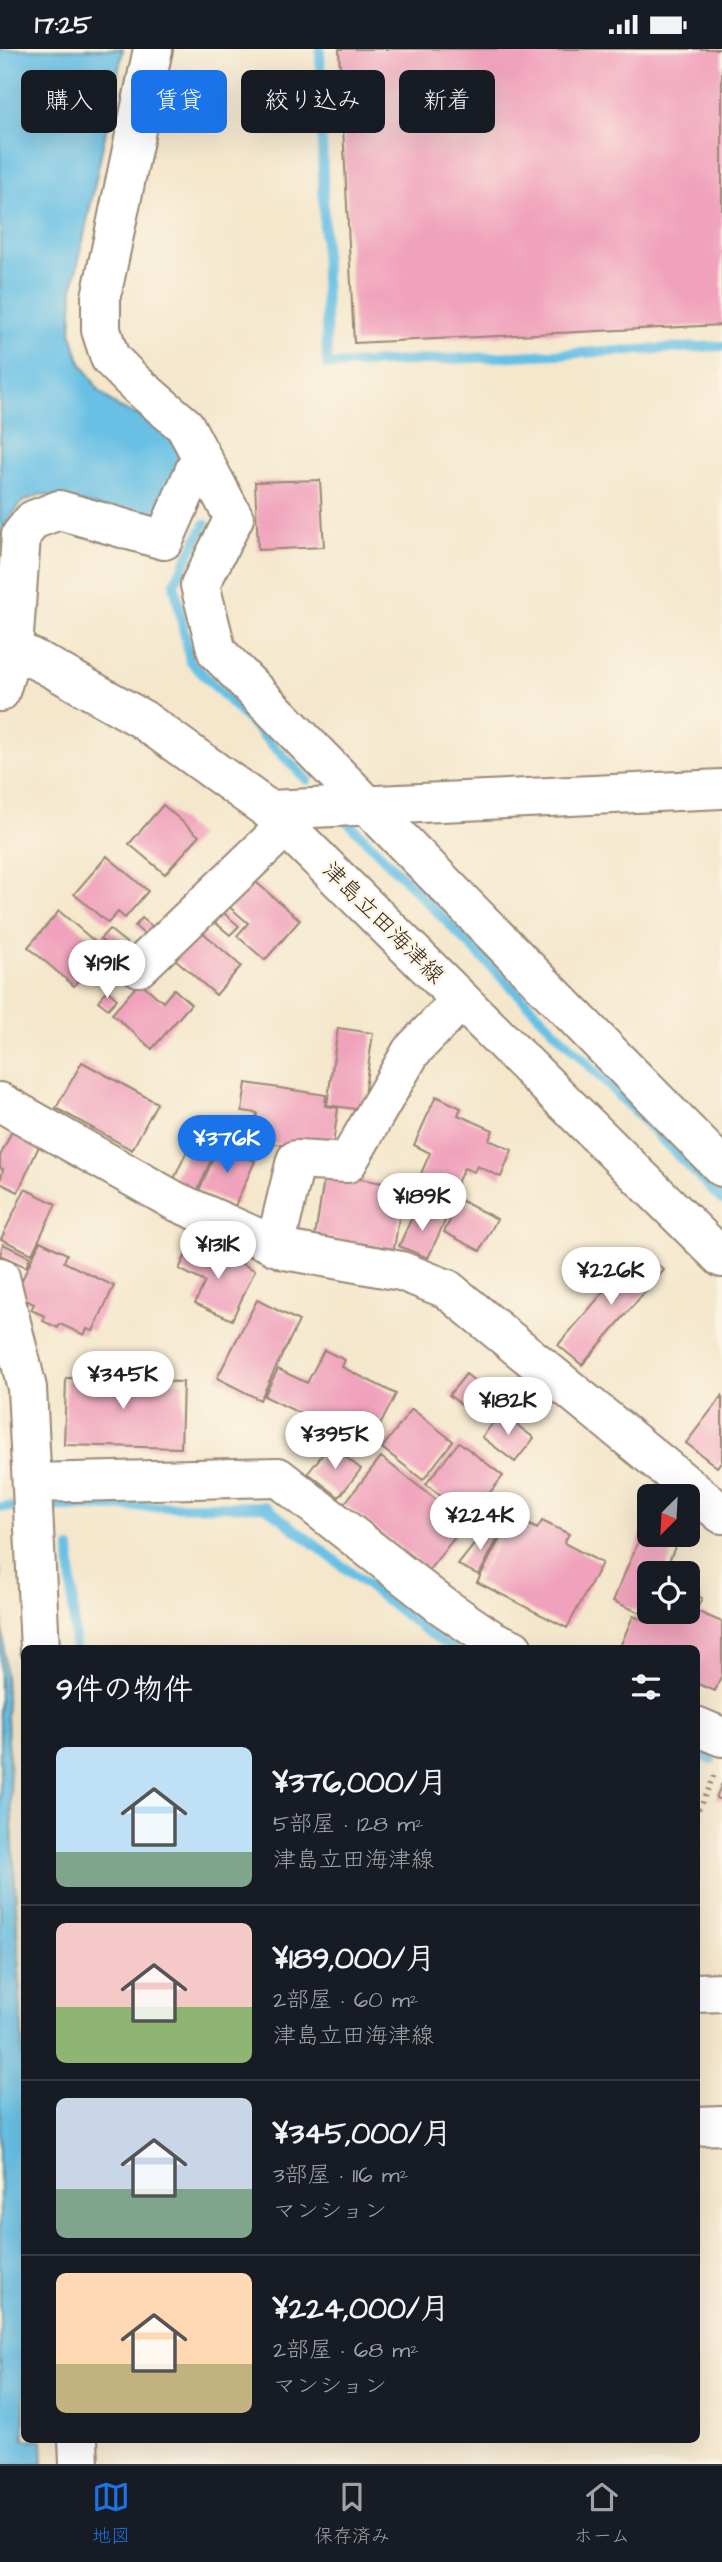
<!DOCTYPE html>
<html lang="ja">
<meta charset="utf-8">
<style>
body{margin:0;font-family:"Architects Daughter","Klee One",sans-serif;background:#20242c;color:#f1f3f6;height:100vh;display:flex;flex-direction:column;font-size:26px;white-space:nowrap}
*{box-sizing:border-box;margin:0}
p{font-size:23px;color:#9ea1a6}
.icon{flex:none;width:38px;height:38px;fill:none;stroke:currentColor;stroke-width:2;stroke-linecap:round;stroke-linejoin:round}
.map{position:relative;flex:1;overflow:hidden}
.sheet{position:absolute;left:21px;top:1596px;width:679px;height:798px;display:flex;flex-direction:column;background:#171b24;border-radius:10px;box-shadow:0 7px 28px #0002}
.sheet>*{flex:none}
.top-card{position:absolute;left:21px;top:21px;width:681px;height:63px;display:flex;gap:14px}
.needle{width:46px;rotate:204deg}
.controls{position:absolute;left:637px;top:1435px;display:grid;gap:14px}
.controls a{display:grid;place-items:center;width:63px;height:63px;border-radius:10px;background:#171b24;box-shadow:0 7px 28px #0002;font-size:35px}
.price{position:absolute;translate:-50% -60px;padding:0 16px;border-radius:24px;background:#fff;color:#222;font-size:23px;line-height:46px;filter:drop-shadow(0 2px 4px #0008)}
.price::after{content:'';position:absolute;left:50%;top:42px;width:21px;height:16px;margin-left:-10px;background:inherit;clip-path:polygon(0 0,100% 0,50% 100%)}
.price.active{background:#1a73e8;color:#fff}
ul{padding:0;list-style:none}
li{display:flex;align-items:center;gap:21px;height:175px;padding:0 35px}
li+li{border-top:2px solid #363941}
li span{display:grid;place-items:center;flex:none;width:196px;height:140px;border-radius:10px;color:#555}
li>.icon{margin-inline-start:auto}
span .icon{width:84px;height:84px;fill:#fffc;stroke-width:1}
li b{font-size:30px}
h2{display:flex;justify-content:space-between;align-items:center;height:84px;padding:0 35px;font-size:30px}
.chip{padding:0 24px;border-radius:10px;background:#171b24;box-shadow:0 7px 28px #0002;font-size:24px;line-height:63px}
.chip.active{background:#1a73e8;color:#fff}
.status{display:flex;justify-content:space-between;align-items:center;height:49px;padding:0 35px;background:#171b24;direction:ltr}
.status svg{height:19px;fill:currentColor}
.tab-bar{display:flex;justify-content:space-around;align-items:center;height:98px;border-top:2px solid #363941;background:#171b24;font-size:19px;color:#9ea1a6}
.tab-bar a{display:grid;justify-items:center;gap:4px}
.tab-bar .active{color:#1a73e8}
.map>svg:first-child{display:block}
</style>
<div class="status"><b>17:25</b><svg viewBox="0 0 49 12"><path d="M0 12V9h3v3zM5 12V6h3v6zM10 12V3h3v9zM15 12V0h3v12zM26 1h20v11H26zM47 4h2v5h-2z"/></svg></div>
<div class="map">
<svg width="722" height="2415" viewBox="0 0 722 2415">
<rect width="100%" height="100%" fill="#fcf5e5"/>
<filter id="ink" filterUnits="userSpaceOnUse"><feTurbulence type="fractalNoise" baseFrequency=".0143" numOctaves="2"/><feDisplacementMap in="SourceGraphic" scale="14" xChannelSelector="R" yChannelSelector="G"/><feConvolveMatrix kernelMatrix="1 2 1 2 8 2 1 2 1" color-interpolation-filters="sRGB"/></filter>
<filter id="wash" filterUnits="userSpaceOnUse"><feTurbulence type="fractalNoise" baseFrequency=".00686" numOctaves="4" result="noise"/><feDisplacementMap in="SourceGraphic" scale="28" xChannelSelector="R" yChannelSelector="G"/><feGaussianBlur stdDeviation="1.57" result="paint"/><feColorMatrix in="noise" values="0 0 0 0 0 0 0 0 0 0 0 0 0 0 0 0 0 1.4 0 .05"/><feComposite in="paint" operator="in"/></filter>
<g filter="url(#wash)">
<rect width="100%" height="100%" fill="#f4e7cc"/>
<!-- water -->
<path fill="#68c0e5" stroke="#527582" stroke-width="2" d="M0,0H123L73,239L71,283L80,312L100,343L119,359L161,375L186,413L156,470L41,445L22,453L6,475L0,502Z
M0,1519L24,2025V2390L42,2391L43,2415H0Z"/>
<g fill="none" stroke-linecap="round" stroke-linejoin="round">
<!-- stream -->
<path stroke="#68c0e5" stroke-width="10" d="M320,0L327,316L722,297
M205,475L174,535L190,612L307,731
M349,774L722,1151
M0,1458H17
M49,1458L265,1457L421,1578L454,1600
M70,1500L75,1600
M696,1705L711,1711"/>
</g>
<g id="blocks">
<!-- building -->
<path fill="#f0a2bc" d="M339,0H722V276L354,294Z
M320,431L324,498L258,501L255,433Z
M163,756L199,787L165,825L129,795Z
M107,807L148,842L125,869L118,863L108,874L74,845Z
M250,828L300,871L265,911L237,887L248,874L226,855Z
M219,860L239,877L230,886L211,870Z
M59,862L113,908L93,932L84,925L74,937L28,898Z
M142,869L153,878L145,886L135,877Z
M109,880L129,896L119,907L100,890Z
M200,881L241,917L216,946L175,910Z
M140,933L163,953L174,940L191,955L152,1000L112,965Z
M107,941L117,950L108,960L98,952Z
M338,979L373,984L362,1061L327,1056Z
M82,1013L157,1054L132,1101L56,1059Z
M246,1034L326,1046L325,1057L338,1059L332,1103L253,1092L257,1064L242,1062Z
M436,1047L461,1059L458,1066L493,1081L489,1091L512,1101L501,1128L477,1117L474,1123L464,1119L446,1157L413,1143L430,1104L414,1096Z
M199,1076L222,1086L198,1141L174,1130Z
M12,1082L40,1095L18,1143L0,1134L3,1120L0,1119V1107Z
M219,1096L255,1112L235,1157L199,1141Z
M325,1124L389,1135L388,1142L403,1145L394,1200L315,1187Z
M25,1140L56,1155L32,1205L1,1190Z
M460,1151L497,1170L480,1202L444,1183Z
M416,1159L445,1172L428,1209L399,1197Z
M40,1192L67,1205L64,1213L114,1237L93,1282L87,1280L84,1286L60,1275L58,1279L43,1272L45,1267L31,1261L34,1255L15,1246Z
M3,1195L30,1208L26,1218L0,1206Z
M190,1197L216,1209L219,1204L255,1221L232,1271L195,1254L205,1233L179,1220Z
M640,1201L664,1221L582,1316L558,1296Z
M257,1251L299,1272L260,1351L217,1329Z
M324,1301L345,1311L342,1318L396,1345L369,1398L264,1347L278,1320L307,1334Z
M109,1318L141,1319V1332L183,1333L181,1399L64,1396L66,1329L109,1330Z
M466,1325L490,1344L473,1365L449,1346Z
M722,1347V1411L717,1418L686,1394Z
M412,1360L453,1392L423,1431L382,1399Z
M501,1364L534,1389L515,1413L482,1388Z
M459,1393L503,1427L469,1470L426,1435Z
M330,1396L361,1420L339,1448L308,1424Z
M381,1408L466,1474L429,1521L344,1455Z
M512,1467L537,1480L542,1472L569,1485L564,1494L602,1514L567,1579L477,1533Z
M649,1467V1486H680L664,1524H649V1557L645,1566L613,1552Z
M487,1479L500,1485L479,1526L458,1516Z
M688,1543L702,1549L696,1562L722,1573V1626L715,1642L696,1634V1600H619L633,1567L647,1573L652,1563H688Z
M722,1734V1751L716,1749Z"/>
</g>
</g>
<g filter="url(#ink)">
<use href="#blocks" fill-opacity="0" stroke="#988875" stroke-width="2"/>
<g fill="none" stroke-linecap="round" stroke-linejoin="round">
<defs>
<path id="minor" d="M153,0L101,248V281L110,309L136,335L185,377L234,469L200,536L217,603L722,1118
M0,643L13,600L21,486L33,471L59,461L164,491L201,407
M269,761L722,740
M139,918L286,777
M0,1053L175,1152L285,1201L401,1222L447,1240L722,1465
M275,1197L296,1111L347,1114L411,1003L461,951
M0,1228L27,1339L40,1600
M33,1434L278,1428L441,1556L492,1591L513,1600
M696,1677L722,1688
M696,1944L722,1943
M696,2077L722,2076
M78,2390L79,2415"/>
<path id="major" d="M0,594L44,615L142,670L269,761L722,1209"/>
</defs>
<!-- minor casing -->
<use href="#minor" stroke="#988875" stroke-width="42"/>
<!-- major casing -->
<use href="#major" stroke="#988875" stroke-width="42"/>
<!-- path -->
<path stroke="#988875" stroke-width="4.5" stroke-dasharray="2 5" stroke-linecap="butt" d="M696,1767L715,1725"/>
<!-- minor -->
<use href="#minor" stroke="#fff" stroke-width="38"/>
<!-- major -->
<use href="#major" stroke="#fff" stroke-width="38"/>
</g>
</g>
<g text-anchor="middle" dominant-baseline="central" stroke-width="5" stroke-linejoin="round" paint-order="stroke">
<!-- street labels -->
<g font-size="23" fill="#3b2a1e" stroke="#fcf5e5">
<text transform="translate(383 874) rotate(45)">津島立田海津線</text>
</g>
</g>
</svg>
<div class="controls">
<a><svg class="needle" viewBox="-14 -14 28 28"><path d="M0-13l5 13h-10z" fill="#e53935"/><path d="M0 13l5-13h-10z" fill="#9ea1a6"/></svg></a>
<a><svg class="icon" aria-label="locate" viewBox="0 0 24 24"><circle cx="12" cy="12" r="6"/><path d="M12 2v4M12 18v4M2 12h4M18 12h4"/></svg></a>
</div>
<b class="price" style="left:107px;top:951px">¥191K</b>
<b class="price active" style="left:227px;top:1126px">¥376K</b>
<b class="price" style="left:422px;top:1184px">¥189K</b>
<b class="price" style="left:218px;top:1232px">¥131K</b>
<b class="price" style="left:611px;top:1258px">¥226K</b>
<b class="price" style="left:123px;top:1362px">¥345K</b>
<b class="price" style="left:508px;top:1388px">¥182K</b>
<b class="price" style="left:335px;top:1422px">¥395K</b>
<b class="price" style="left:480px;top:1503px">¥224K</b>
<div class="top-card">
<a class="chip">購入</a>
<a class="chip active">賃貸</a>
<a class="chip">絞り込み</a>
<a class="chip">新着</a>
</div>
<section class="sheet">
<h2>9件の物件<svg class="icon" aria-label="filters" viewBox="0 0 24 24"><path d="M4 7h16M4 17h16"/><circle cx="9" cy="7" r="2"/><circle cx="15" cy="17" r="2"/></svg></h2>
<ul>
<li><span style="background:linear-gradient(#bfe0f5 75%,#7fa58c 0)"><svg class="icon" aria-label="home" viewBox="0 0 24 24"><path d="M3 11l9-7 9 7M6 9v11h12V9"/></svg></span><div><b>¥376,000/月</b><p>5部屋 · 128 m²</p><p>津島立田海津線</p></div></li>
<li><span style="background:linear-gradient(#f6c9c9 60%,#8fb573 0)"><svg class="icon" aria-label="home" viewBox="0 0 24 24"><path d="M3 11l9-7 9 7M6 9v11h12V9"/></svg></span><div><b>¥189,000/月</b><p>2部屋 · 60 m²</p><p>津島立田海津線</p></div></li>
<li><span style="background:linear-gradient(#c9d6e8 65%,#7fa58c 0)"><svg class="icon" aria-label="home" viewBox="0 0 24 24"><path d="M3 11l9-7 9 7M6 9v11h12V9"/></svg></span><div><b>¥345,000/月</b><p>3部屋 · 116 m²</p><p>マンション</p></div></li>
<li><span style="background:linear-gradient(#ffd9b3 65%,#c2b280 0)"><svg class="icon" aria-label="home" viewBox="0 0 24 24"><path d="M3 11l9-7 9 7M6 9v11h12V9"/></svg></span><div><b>¥224,000/月</b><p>2部屋 · 68 m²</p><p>マンション</p></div></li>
</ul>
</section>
</div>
<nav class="tab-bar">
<a class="active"><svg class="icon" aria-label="map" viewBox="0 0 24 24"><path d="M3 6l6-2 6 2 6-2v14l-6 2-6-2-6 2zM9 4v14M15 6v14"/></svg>地図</a>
<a><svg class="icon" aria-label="saved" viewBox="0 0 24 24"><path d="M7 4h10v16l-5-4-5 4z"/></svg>保存済み</a>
<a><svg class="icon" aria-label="home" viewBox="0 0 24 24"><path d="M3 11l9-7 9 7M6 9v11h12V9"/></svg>ホーム</a>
</nav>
